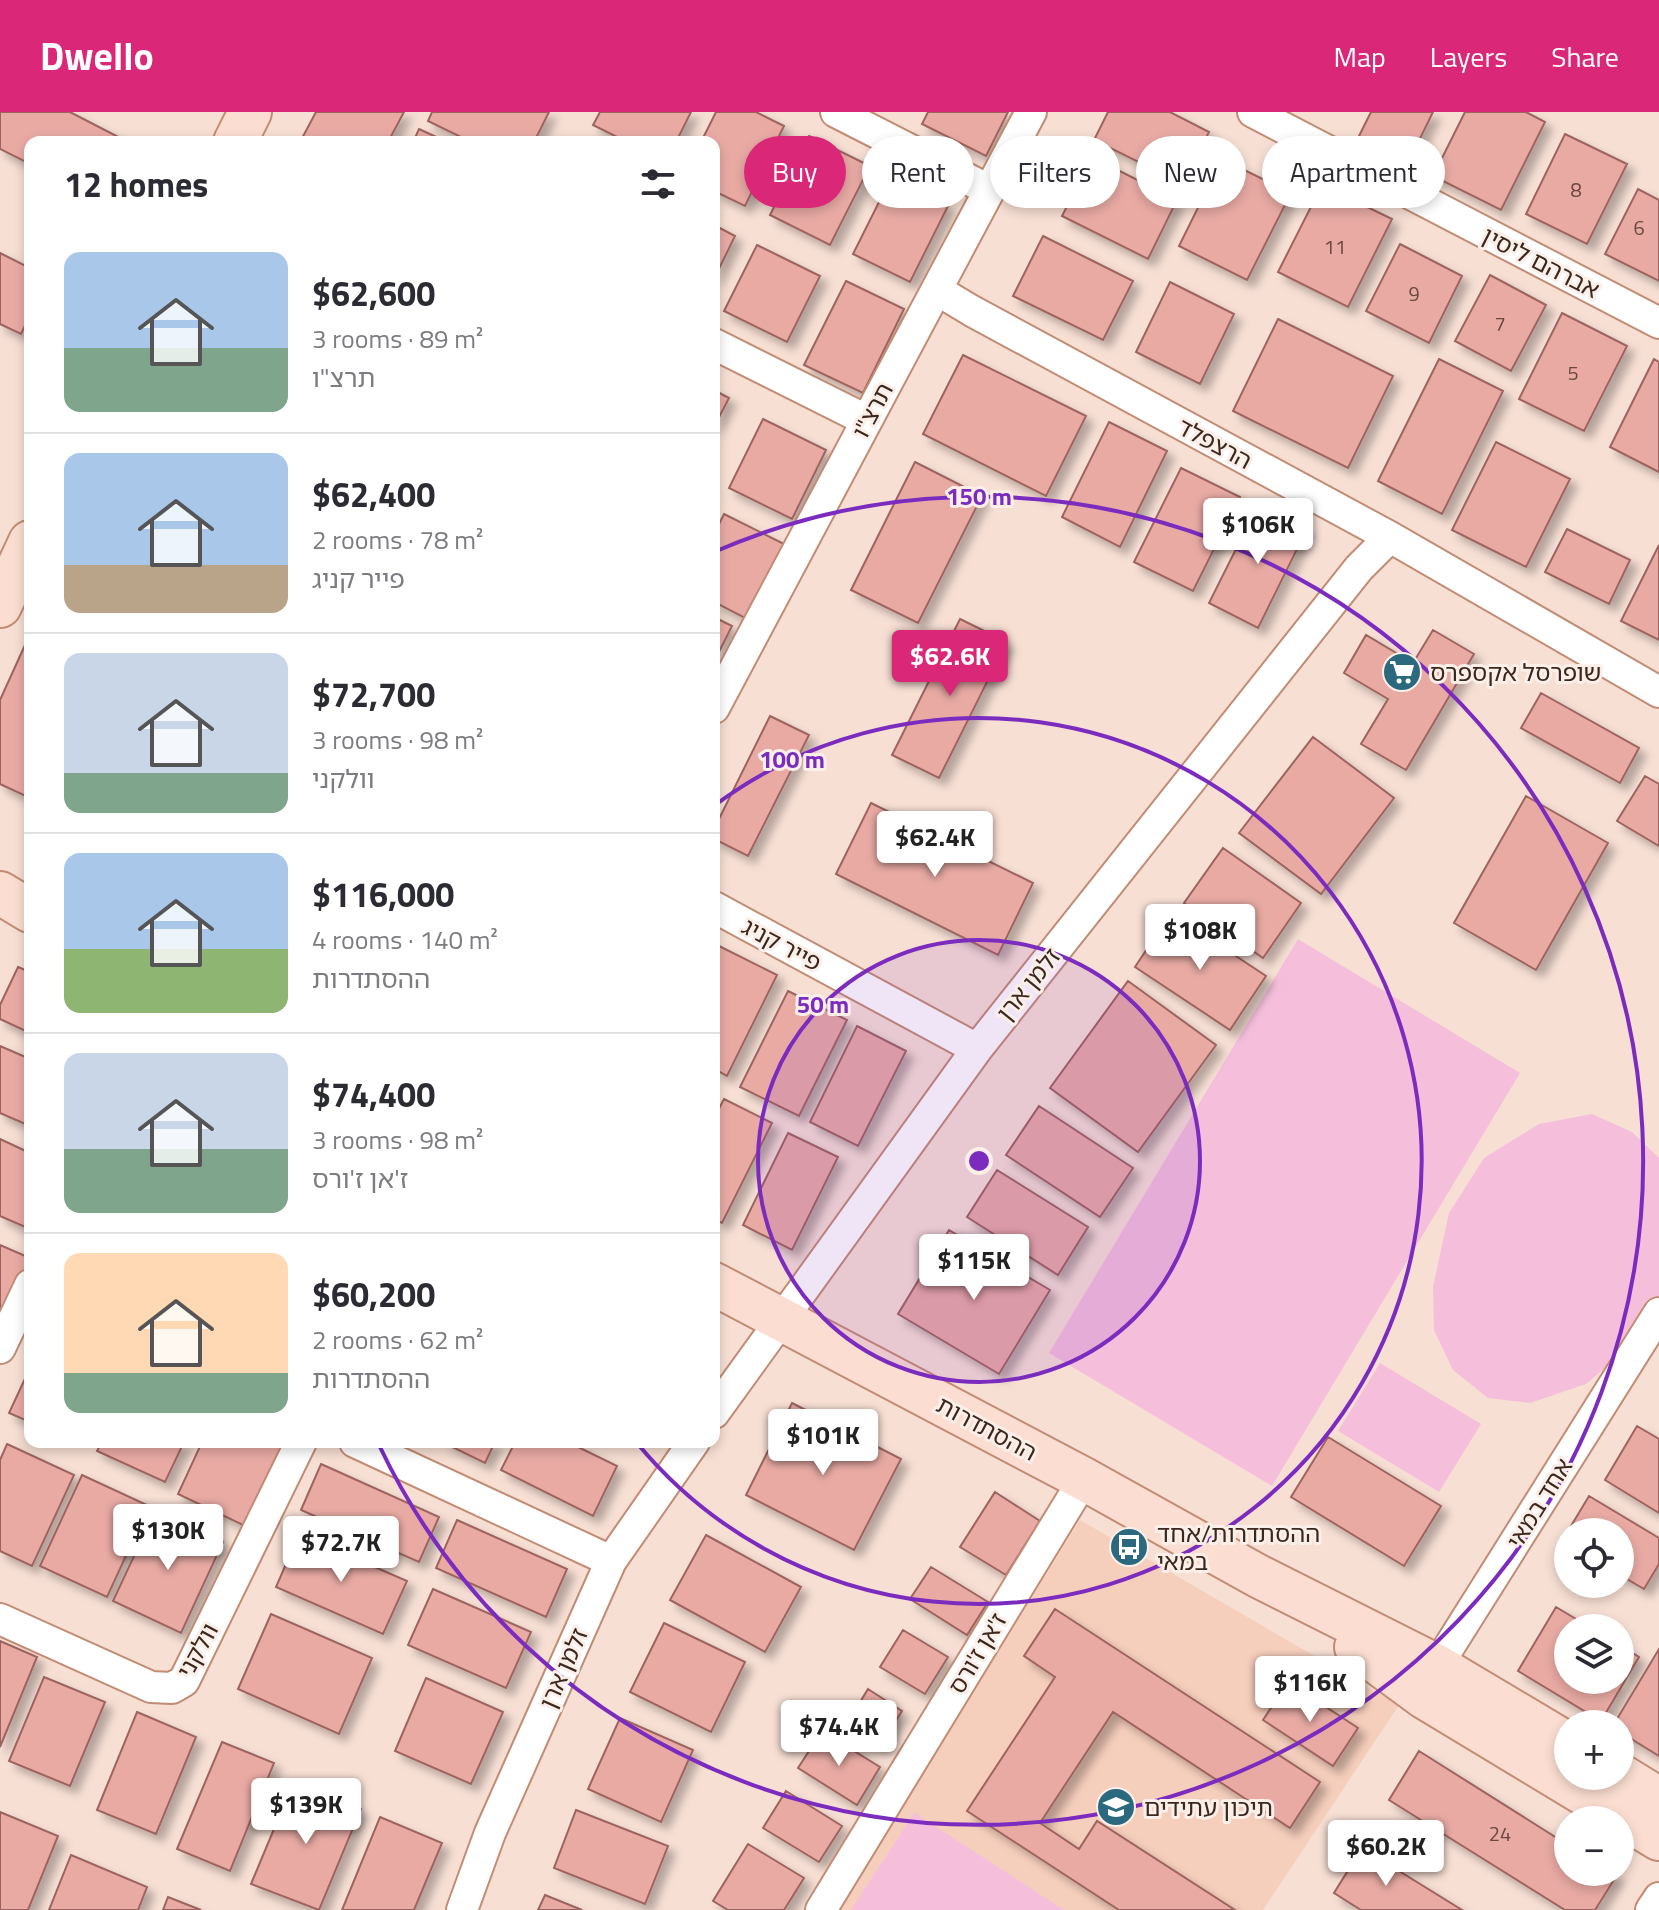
<!DOCTYPE html>
<meta charset="utf-8">
<style>
body{margin:0;font-family:"Titillium Web","Noto Sans Hebrew",sans-serif;background:#f2f2f3;color:#2b2b33;height:100vh;display:flex;flex-direction:column;font-size:30px;white-space:nowrap}
*{box-sizing:border-box;margin:0}
p{font-size:26px;color:#7c7c81}
.icon{flex:none;width:44px;height:44px;fill:none;stroke:currentColor;stroke-width:2;stroke-linecap:round;stroke-linejoin:round}
.map{position:relative;flex:1;overflow:hidden}
.details{position:absolute;left:24px;top:24px;width:696px;height:1312px;display:flex;flex-direction:column;background:#fff;border-radius:16px;box-shadow:0 4px 12px #0003}
.details>*{flex:none}
.top-card{position:absolute;left:744px;top:24px;width:760px;height:72px;display:flex;gap:16px}
.controls{position:absolute;left:1554px;top:1406px;display:grid;gap:16px}
.controls a{display:grid;place-items:center;width:80px;height:80px;border-radius:50%;background:#fff;box-shadow:0 4px 12px #0003;font-size:40px}
.price{position:absolute;translate:-50% -68px;padding:0 18px;border-radius:8px;background:#fff;color:#222;font-size:26px;line-height:52px;filter:drop-shadow(0 2px 4px #0008)}
.price::after{content:'';position:absolute;left:50%;top:48px;width:24px;height:18px;margin-left:-12px;background:inherit;clip-path:polygon(0 0,100% 0,50% 100%)}
.price.current{background:#db2777;color:#fff}
ul{padding:0;list-style:none}
li{display:flex;align-items:center;gap:24px;height:200px;padding:0 40px}
li+li{border-top:2px solid #e1e1e2}
li span{display:grid;place-items:center;flex:none;width:224px;height:160px;border-radius:16px;color:#555}
li>.icon{margin-inline-start:auto}
span .icon{width:96px;height:96px;fill:#fffc;stroke-width:1}
li b{font-size:34px}
h2{display:flex;justify-content:space-between;align-items:center;height:96px;padding:0 40px;font-size:34px}
.pill{padding:0 28px;border-radius:36px;background:#fff;box-shadow:0 4px 12px #0003;font-size:28px;line-height:72px}
.pill.current{background:#db2777;color:#fff}
header{display:flex;align-items:center;gap:48px;box-sizing:border-box;height:112px;padding:0 40px;background:#db2777;color:#fff}
header strong{font-size:38px}
nav{display:flex;gap:44px;margin-inline-start:auto;font-size:28px}
.map>svg:first-child{display:block}
</style>
<header>
<strong>Dwello</strong>
<nav><a>Map</a><a>Layers</a><a>Share</a></nav>
</header>
<div class="map">
<svg width="1659" height="1798" viewBox="0 0 1659 1798">
<defs>
<filter id="shadow"><feDropShadow dx="7" dy="7" stdDeviation="4" flood-color="#0004"/></filter>
</defs>
<rect width="100%" height="100%" fill="#f7dfd4"/>
<!-- built -->
<path fill="#f6cebc" d="M1080,1408L1399,1593L1263,1798H838Z"/>
<!-- green -->
<path fill="#f5bfdc" d="M1298,827L1520,961L1272,1374L1049,1241Z
M1592,1002L1632,1020L1659,1046V1195L1626,1238L1586,1272L1530,1291L1488,1286L1453,1258L1434,1218L1433,1175L1449,1101L1484,1046L1539,1012Z
M1380,1251L1481,1312L1439,1380L1338,1319Z
M915,1700V1701L1064,1798H851Z"/>
<!-- building -->
<path fill="#e9aaa4" stroke="#9d645f" stroke-width="2" filter="url(#shadow)" d="M0,0H70L128,30H30V52L0,37Z
M316,0H404L388,30H300Z
M432,0H549L534,30H471L428,9Z
M600,0H691L676,30H627L593,13Z
M716,0H756L784,14L745,94L714,79V30H701Z
M928,0H1008L986,44L922,12Z
M1108,0H1170L1209,20L1183,72L1094,28Z
M1371,0H1433L1408,51L1358,26Z
M1465,0H1526L1545,10L1501,98L1433,64Z
M419,17L447,30H413Z
M1565,22L1627,52L1587,132L1526,102Z
M809,24L870,54L830,133L770,103Z
M1092,45L1177,88L1148,147L1062,104Z
M1222,47L1291,81L1247,168L1179,134Z
M891,66L948,94L910,170L853,142Z
M1322,73L1392,107L1348,195L1278,160Z
M1638,77L1659,88V169L1605,142Z
M714,113L735,124L714,167Z
M1043,124L1133,169L1103,228L1013,184Z
M1400,132L1462,164L1429,231L1366,199Z
M757,133L820,164L787,230L724,199Z
M0,141L30,156V203L21,222L0,212Z
M1490,163L1546,193L1511,259L1455,229Z
M846,169L904,197L863,281L804,253Z
M1170,170L1234,202L1200,272L1136,240Z
M1562,201L1627,234L1584,319L1519,287Z
M1278,207L1393,264L1348,356L1233,299Z
M963,243L1086,304L1046,384L923,322Z
M1439,247L1503,279L1442,402L1378,369Z
M1654,247L1659,250V360L1610,335Z
M714,278L729,286L714,315Z
M763,307L826,338L792,407L729,376Z
M1109,310L1167,339L1120,435L1062,405Z
M1496,330L1570,367L1526,455L1452,418Z
M915,350L982,384L918,511L851,478Z
M1181,356L1240,385L1193,479L1134,450Z
M1258,393L1307,417L1258,516L1209,491Z
M724,402L784,432L747,507L714,490V422Z
M1567,417L1630,448L1609,492L1545,460Z
M1659,433V528L1621,509Z
M714,505L732,514L714,550Z
M960,507L1007,530L939,666L892,643Z
M1433,518L1474,542L1406,658L1361,632L1388,587L1344,561L1366,523L1413,551Z
M30,522V686L0,672V588Z
M1541,581L1639,636L1620,671L1521,616Z
M770,604L809,623L748,744L714,727V717Z
M1313,625L1394,686L1321,782L1239,721Z
M1645,664L1659,672V734L1617,709Z
M1526,684L1608,731L1536,858L1454,811Z
M871,691L1033,771L998,843L836,762Z
M1223,736L1301,791L1263,846L1184,791Z
M1171,801L1266,864L1230,918L1135,855Z
M719,834L777,863L727,964L714,957V844Z
M18,855L30,860V921L0,907V893Z
M1128,869L1216,933L1138,1040L1050,976Z
M788,879L847,908L799,1004L740,975Z
M857,914L906,939L858,1034L810,1010Z
M0,934L30,947V1014L0,1001Z
M724,987L772,1011L722,1111L714,1107V1006Z
M1039,994L1133,1056L1100,1105L1006,1043Z
M788,1021L838,1045L792,1138L743,1113Z
M0,1027L30,1041V1117L0,1104Z
M997,1058L1088,1115L1058,1163L967,1105Z
M949,1118L1050,1178L999,1262L898,1202Z
M0,1133L30,1146L4,1206L0,1204Z
M30,1256V1310L9,1301Z
M792,1291L901,1347L854,1438L746,1383Z
M1637,1314L1659,1327V1401L1605,1368Z
M1328,1325L1441,1394L1404,1454L1291,1385Z
M102,1330H184L165,1370L97,1339Z
M202,1330H284L245,1414L178,1382Z
M442,1330H495L485,1351Z
M515,1330H568L617,1354L593,1404L501,1358Z
M7,1332L74,1363L32,1454L0,1439V1348Z
M321,1352L439,1405L419,1450L301,1398Z
M82,1363L149,1394L107,1485L40,1454Z
M995,1380L1040,1409L1006,1463L960,1435Z
M1589,1384L1659,1426V1452L1644,1477L1620,1463V1420H1568V1432L1562,1429Z
M155,1399L223,1430L181,1521L113,1489Z
M457,1408L567,1457L546,1505L436,1456Z
M299,1422L407,1469L383,1522L276,1475Z
M706,1423L801,1475L765,1540L670,1488Z
M931,1455L988,1490L967,1523L910,1487Z
M433,1477L531,1520L506,1576L408,1533Z
M1556,1495L1591,1516H1568V1568H1620V1533L1639,1545L1601,1609L1518,1559Z
M1055,1497L1320,1670L1290,1716L1113,1600L1040,1711L1079,1737L1097,1709L1235,1798H1119L967,1699L1055,1565L1024,1544Z
M271,1502L372,1546L339,1622L238,1577Z
M664,1511L745,1550L711,1620L630,1580Z
M903,1518L948,1545L925,1582L880,1555Z
M0,1529L37,1545L0,1635Z
M1659,1537V1644L1620,1620V1612H1614Z
M44,1565L105,1590L70,1674L9,1649Z
M426,1566L503,1600L471,1672L395,1639Z
M1288,1570L1358,1616L1333,1654L1263,1608Z
M868,1577L902,1599L882,1631L848,1610Z
M137,1600L196,1625L156,1722L97,1698Z
M620,1606L693,1638L661,1710L588,1677Z
M822,1619L880,1655L857,1693L798,1656Z
M222,1630L274,1651L230,1759L177,1737Z
M1419,1639L1568,1733V1760H1612L1617,1763L1595,1798H1565L1389,1688Z
M294,1669L361,1697L319,1798L251,1772Z
M786,1679L842,1714L819,1750L763,1716Z
M576,1698L668,1734L645,1792L554,1756Z
M0,1700L58,1724L28,1798H0Z
M380,1705L442,1731L414,1798H342Z
M748,1732L804,1766L784,1798H728L713,1789Z
M1362,1736L1462,1798H1361L1334,1781Z
M71,1743L147,1775L138,1798H49Z
M545,1783L582,1798H538Z
M168,1785L201,1798H163Z"/>
<g fill="none" stroke-linecap="round" stroke-linejoin="round">
<defs>
<path id="street" d="M836,0L989,78
M1253,0L1659,211
M937,178L972,199L1390,425L1659,580
M714,232L866,308
M714,596L1031,0
M714,795L977,937
M0,1236L30,1173
M714,1301L977,937L1359,456L1390,425
M355,1330L611,1449
M0,1507L151,1575L172,1576L184,1569L301,1330
M1429,1572L1437,1554L1659,1201
M462,1798L490,1721L611,1449L694,1330
M821,1798L1084,1367
M1651,1798L1659,1786"/>
<path id="secondary" d="M235,30L250,0
M0,494L30,430
M0,781L30,799
M714,1172L1084,1367L1258,1464L1437,1554L1568,1632
M1356,1535L1424,1585L1659,1727
M1620,1663L1659,1687"/>
</defs>
<!-- street casing -->
<use href="#street" stroke="#c28c74" stroke-width="34"/>
<!-- secondary casing -->
<use href="#secondary" stroke="#c28c74" stroke-width="46"/>
<!-- street -->
<use href="#street" stroke="#fff" stroke-width="30"/>
<!-- secondary -->
<use href="#secondary" stroke="#fbded1" stroke-width="42"/>
</g>
<!-- distance rings -->
<circle cx="979" cy="1049" r="221" fill="#7b2cbf" fill-opacity=".12"/>
<g fill="none" stroke="#7b2cbf" stroke-width="4">
<circle cx="979" cy="1049" r="221"/>
<path d="M715 693A443 443 0 1 1 637 1331"/>
<path d="M714 440A664 664 0 1 1 380 1335"/>
</g>
<!-- icons -->
<defs>
<symbol id="supermarket-disc" viewBox="-11 -11 22 22"><circle r="9.5" fill="#2b697f" stroke="#fbefea"/><path d="M-6-5.5h2.5l.6 2H6L4.5 2H-2.5L-4.4-4H-6ZM-1.5 3.2a1.3 1.3 0 1 0 .1 0ZM3 3.2a1.3 1.3 0 1 0 .1 0Z" fill="#fff"/></symbol>
<symbol id="bus-disc" viewBox="-11 -11 22 22"><circle r="9.5" fill="#2b697f" stroke="#fbefea"/><path d="M-5-6H5V4H4V6H2V4H-2V6H-4V4H-5ZM-3.5-4V0h7V-4ZM-3.5 1.2v1.5H-2V1.2ZM2 1.2v1.5H3.5V1.2Z" fill="#fff"/></symbol>
<symbol id="school-disc" viewBox="-11 -11 22 22"><circle r="9.5" fill="#2b697f" stroke="#fbefea"/><path d="M0-5L7-2L0 1L-7-2ZM-4 1L0 2.5L4 1V4Q0 6-4 4Z" fill="#fff"/></symbol>
</defs>
<g fill-rule="evenodd">
<use href="#supermarket-disc" x="1380" y="538" width="44" height="44"/>
<use href="#bus-disc" x="1107" y="1413" width="44" height="44"/>
<use href="#school-disc" x="1094" y="1673" width="44" height="44"/>
</g>
<g text-anchor="middle" dominant-baseline="central" stroke-width="6" stroke-linejoin="round" paint-order="stroke">
<!-- number labels -->
<g font-size="20" fill="#68483f">
<text x="1576" y="77">8</text>
<text x="1639" y="115">6</text>
<text x="1335" y="134">11</text>
<text x="1414" y="181">9</text>
<text x="1500" y="211">7</text>
<text x="1573" y="260">5</text>
<text x="1500" y="1721">24</text>
</g>
<!-- street labels -->
<g font-size="24" fill="#3d271d" stroke="#fbefea">
<text transform="translate(1541 150) rotate(27)">אברהם ליסין</text>
<text transform="translate(872 298) rotate(-62)">תרצ"ו</text>
<text transform="translate(1215 331) rotate(28)">הרצפלד</text>
<text transform="translate(782 832) rotate(28)">פייר קניג</text>
<text transform="translate(1028 872) rotate(-51)">זלמן ארן</text>
<text transform="translate(987 1316) rotate(28)">ההסתדרות</text>
<text transform="translate(1539 1391) rotate(-58)">אחד במאי</text>
<text transform="translate(197 1538) rotate(-61)">וולקני</text>
<text transform="translate(977 1541) rotate(-59)">ז'אן ז'ורס</text>
<text transform="translate(563 1556) rotate(-66)">זלמן ארן</text>
</g>
<!-- poi labels -->
<g font-size="24" fill="#3d271d" stroke="#fbefea" text-anchor="start">
<text x="1430" y="560">שופרסל אקספרס</text>
<text x="1157" y="1421">ההסתדרות/אחד<tspan x="1157" dy="28">במאי</tspan></text>
<text x="1144" y="1695">תיכון עתידים</text>
</g>
</g>
<circle cx="979" cy="1049" r="12" fill="#7b2cbf" stroke="#fbefea" stroke-width="4"/>
<g font-size="24" text-anchor="middle" font-weight="bold" fill="#7b2cbf" stroke="#fbefea" stroke-width="6" stroke-linejoin="round" paint-order="stroke">
<text x="979" y="393">150 m</text>
<text x="792" y="656">100 m</text>
<text x="823" y="901">50 m</text>
</g>
</svg>
<div class="controls">
<a><svg class="icon" aria-label="locate" viewBox="0 0 24 24"><circle cx="12" cy="12" r="6"/><path d="M12 2v4M12 18v4M2 12h4M18 12h4"/></svg></a>
<a><svg class="icon" aria-label="layers" viewBox="0 0 24 24"><path d="M12 4l9 5-9 5-9-5zM3 14l9 5 9-5"/></svg></a>
<a>+</a>
<a>−</a>
</div>
<b class="price" style="left:1258px;top:454px">$106K</b>
<b class="price current" style="left:950px;top:586px">$62.6K</b>
<b class="price" style="left:935px;top:767px">$62.4K</b>
<b class="price" style="left:1200px;top:860px">$108K</b>
<b class="price" style="left:974px;top:1190px">$115K</b>
<b class="price" style="left:823px;top:1365px">$101K</b>
<b class="price" style="left:168px;top:1460px">$130K</b>
<b class="price" style="left:341px;top:1472px">$72.7K</b>
<b class="price" style="left:1310px;top:1612px">$116K</b>
<b class="price" style="left:839px;top:1656px">$74.4K</b>
<b class="price" style="left:306px;top:1734px">$139K</b>
<b class="price" style="left:1386px;top:1776px">$60.2K</b>
<div class="top-card">
<a class="pill current">Buy</a>
<a class="pill">Rent</a>
<a class="pill">Filters</a>
<a class="pill">New</a>
<a class="pill">Apartment</a>
</div>
<section class="details">
<h2>12 homes<svg class="icon" aria-label="filters" viewBox="0 0 24 24"><path d="M4 7h16M4 17h16"/><circle cx="9" cy="7" r="2"/><circle cx="15" cy="17" r="2"/></svg></h2>
<ul>
<li><span style="background:linear-gradient(#a9c7e8 60%,#7fa58c 0)"><svg class="icon" aria-label="home" viewBox="0 0 24 24"><path d="M3 11l9-7 9 7M6 9v11h12V9"/></svg></span><div><b>$62,600</b><p>3 rooms · 89 m²</p><p>תרצ&quot;ו</p></div></li>
<li><span style="background:linear-gradient(#a9c7e8 70%,#b9a48a 0)"><svg class="icon" aria-label="home" viewBox="0 0 24 24"><path d="M3 11l9-7 9 7M6 9v11h12V9"/></svg></span><div><b>$62,400</b><p>2 rooms · 78 m²</p><p>פייר קניג</p></div></li>
<li><span style="background:linear-gradient(#c9d6e8 75%,#7fa58c 0)"><svg class="icon" aria-label="home" viewBox="0 0 24 24"><path d="M3 11l9-7 9 7M6 9v11h12V9"/></svg></span><div><b>$72,700</b><p>3 rooms · 98 m²</p><p>וולקני</p></div></li>
<li><span style="background:linear-gradient(#a9c7e8 60%,#8fb573 0)"><svg class="icon" aria-label="home" viewBox="0 0 24 24"><path d="M3 11l9-7 9 7M6 9v11h12V9"/></svg></span><div><b>$116,000</b><p>4 rooms · 140 m²</p><p>ההסתדרות</p></div></li>
<li><span style="background:linear-gradient(#c9d6e8 60%,#7fa58c 0)"><svg class="icon" aria-label="home" viewBox="0 0 24 24"><path d="M3 11l9-7 9 7M6 9v11h12V9"/></svg></span><div><b>$74,400</b><p>3 rooms · 98 m²</p><p>ז'אן ז'ורס</p></div></li>
<li><span style="background:linear-gradient(#ffd9b3 75%,#7fa58c 0)"><svg class="icon" aria-label="home" viewBox="0 0 24 24"><path d="M3 11l9-7 9 7M6 9v11h12V9"/></svg></span><div><b>$60,200</b><p>2 rooms · 62 m²</p><p>ההסתדרות</p></div></li>
</ul>
</section>
</div>
